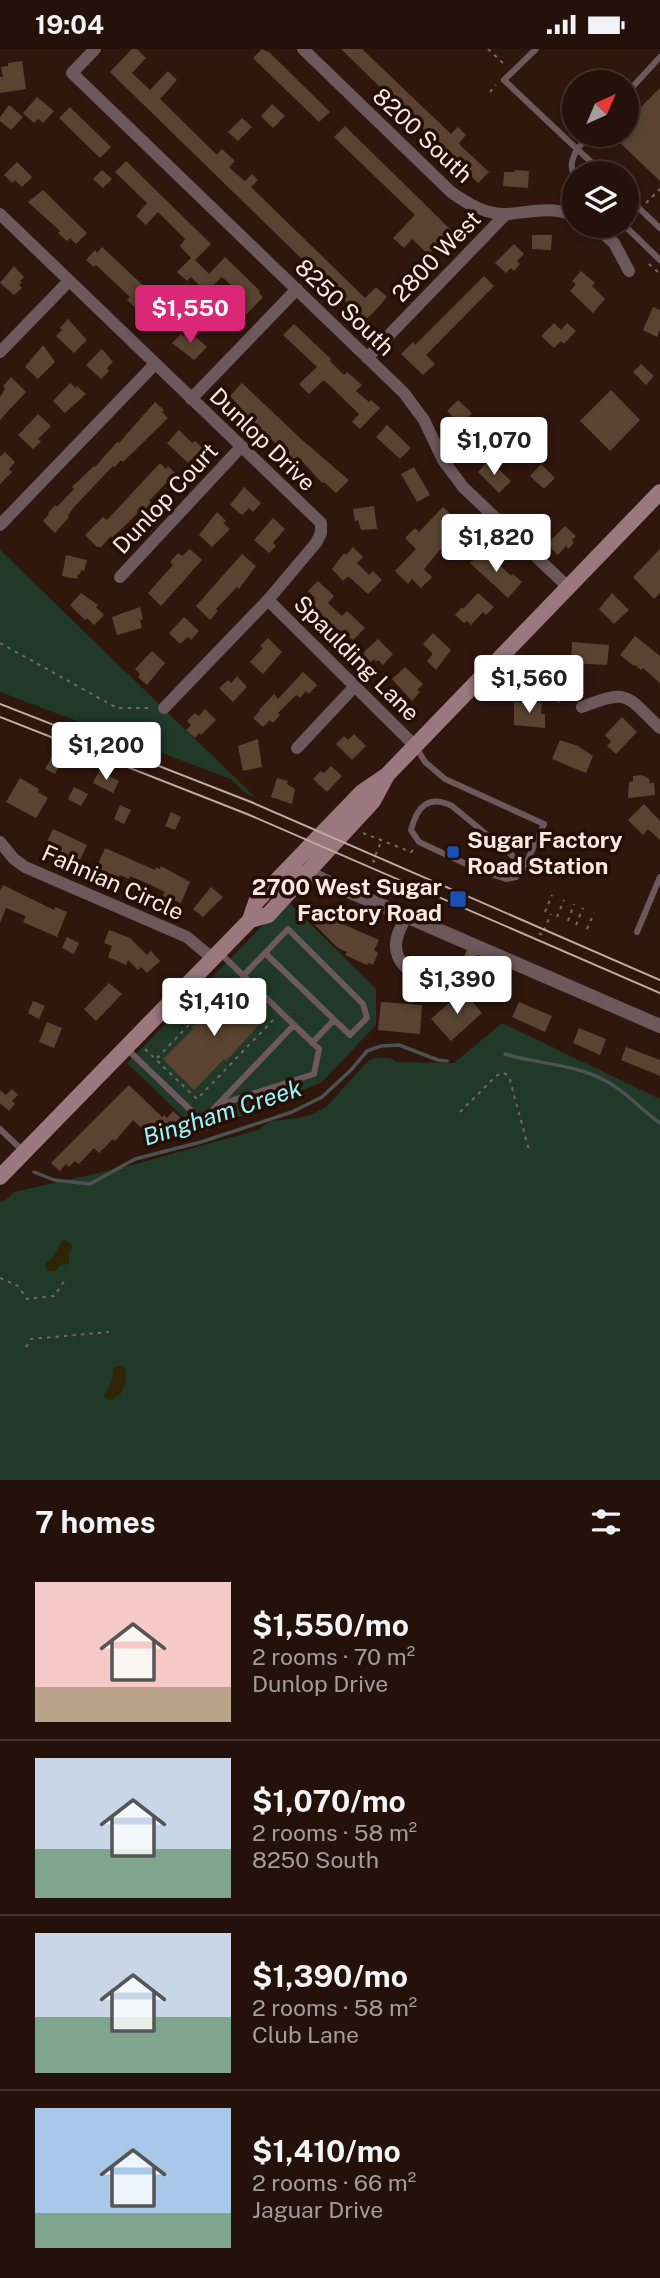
<!DOCTYPE html>
<meta charset="utf-8">
<style>
body{margin:0;font-family:"Public Sans",sans-serif;background:#301f18;color:#f1f3f6;height:100vh;display:flex;flex-direction:column;font-size:26px;white-space:nowrap}
*{box-sizing:border-box;margin:0}
p{font-size:23px;color:#a39d9c}
.icon{flex:none;width:38px;height:38px;fill:none;stroke:currentColor;stroke-width:2;stroke-linecap:round;stroke-linejoin:round}
.map{position:relative;height:1431px;overflow:hidden}
.details{display:flex;flex-direction:column;background:#24110a;flex:1}
.details>*{flex:none}
.needle{width:46px;rotate:44deg}
.tools{position:absolute;left:562px;top:21px;display:grid;gap:14px}
.tools a{display:grid;place-items:center;width:77px;height:77px;border-radius:50%;background:#24110a;box-shadow:0 4px 10px #0003,0 0 0 2px #41312b;font-size:35px}
.price{position:absolute;translate:-50% -60px;padding:0 16px;border-radius:7px;background:#fff;color:#222;font-size:23px;line-height:46px;filter:drop-shadow(0 2px 4px #0008)}
.price::after{content:'';position:absolute;left:50%;top:42px;width:21px;height:16px;margin-left:-10px;background:inherit;clip-path:polygon(0 0,100% 0,50% 100%)}
.price.selected{background:#db2777;color:#fff}
ul{padding:0;list-style:none}
li{display:flex;align-items:center;gap:21px;height:175px;padding:0 35px}
li+li{border-top:2px solid #41312b}
li span{display:grid;place-items:center;flex:none;width:196px;height:140px;border-radius:0px;color:#555}
li>.icon{margin-inline-start:auto}
span .icon{width:84px;height:84px;fill:#fffc;stroke-width:1}
li b{font-size:30px}
h2{display:flex;justify-content:space-between;align-items:center;height:84px;padding:0 35px;font-size:30px}
.status{display:flex;justify-content:space-between;align-items:center;height:49px;padding:0 35px;background:#24110a;direction:ltr}
.status svg{height:19px;fill:currentColor}
.map>svg:first-child{display:block}
</style>
<div class="status"><b>19:04</b><svg viewBox="0 0 49 12"><path d="M0 12V9h3v3zM5 12V6h3v6zM10 12V3h3v9zM15 12V0h3v12zM26 1h20v11H26zM47 4h2v5h-2z"/></svg></div>
<div class="map">
<svg width="660" height="1431" viewBox="0 0 660 1431">
<rect width="100%" height="100%" fill="#30170d"/>
<!-- green -->
<path fill="#203929" d="M0,501L256,749L244,743L231,730L0,643Z
M287,852L376,940V976L322,1033L200,1084L127,1014Z
M502,974L660,1050V1431H0V1152L6,1151L14,1143L125,1118L258,1081L271,1072L298,1069L311,1066L326,1058L368,1012L375,1009H390L396,1013L454,1014Z"/>
<!-- sand -->
<path fill="#2e2504" d="M66,1191L73,1197L69,1204V1215L60,1216L55,1222H47L45,1215L54,1207L62,1192Z
M116,1317H120L125,1320C128,1334 123,1346 110,1351L106,1350L104,1346L112,1332L113,1320Z"/>
<g fill="none" stroke-linecap="round" stroke-linejoin="round">
<!-- stream -->
<path stroke="#4c5251" stroke-width="3.5" d="M505,1005C537,1015 574,1015 604,1031C625,1041 641,1061 660,1074
M34,1123L54,1131L90,1135L135,1110L201,1093L292,1063L322,1048L351,1021L367,1002L381,997L399,996L438,1011L447,1012"/>
</g>
<!-- building -->
<path fill="#5a4431" d="M132,0H137L146,9L132,24L150,41L168,22L177,31L160,50L217,106L222,100L235,112L229,118L242,130L245,132L252,125L258,131L251,138L365,249L376,238L387,248L373,264L366,270L348,255L110,23Z
M262,0L270,4L330,63L319,73L253,9Z
M341,0H362L451,85L458,78L466,86L459,94L461,97L489,123L478,134Z
M22,12L26,40L0,44V28H3L1,18L8,17V14Z
M660,39V132L612,86H626V73Z
M37,48L54,62L43,74L38,70L34,74L23,64Z
M272,55L285,67L273,79L261,67Z
M9,56L23,68L11,81L0,72V68Z
M70,58L111,98L100,109L59,69Z
M242,69L252,78L238,92L228,83Z
M345,77L452,182L429,206L412,190L404,199L393,189L415,166L334,88Z
M126,112L211,195L195,211L209,225L225,208L260,242L259,244L263,248L238,274L228,265L244,248L222,228L206,243L191,228L187,232L177,223L191,209L180,197L185,190L158,163L146,176L136,167L147,154L115,123Z
M17,113L32,128L22,138L15,131L12,134L4,126Z
M102,121L112,130L103,139L93,130Z
M515,121L529,122L528,139L503,137L504,123H515Z
M43,141L87,184L76,195L70,189L67,192L58,184L60,182L28,153Z
M532,186H552L551,201L532,200Z
M514,195L524,205L517,212L520,215L514,222L511,219L506,224L495,214Z
M102,198L150,243L148,245L174,269L164,280L157,273L154,276L127,251L130,248L96,216L94,218L86,211L95,201L97,204Z
M14,217L24,228L20,232L22,234L19,236L22,239L14,246L0,234Z
M581,222L595,234L592,237L605,250L593,264L570,242L576,235L572,232Z
M484,227L494,237L426,306L435,315L423,326L401,305L413,293L415,296Z
M653,258L660,261V280L657,288L643,281Z
M68,270L87,291L74,304L56,287L62,281L60,279Z
M554,274L561,281L567,274L576,282L564,295L561,292L554,299L541,287Z
M294,275L331,310L330,312L344,326L347,323L362,336L356,342L369,353L371,351L380,359L360,380L352,373L359,365L324,331L309,345L299,335L317,318L283,286Z
M188,281L207,298L194,311L172,294L181,285L183,287Z
M43,296L55,313L38,330L25,318Z
M102,300L113,313L107,319L109,322L101,330L86,316Z
M641,315L654,327L646,336L633,323Z
M11,328L26,343L0,371V348L5,340L3,337Z
M70,334L76,339L77,337L86,345L65,364L53,352Z
M242,334L301,390L349,431L336,444L324,433L322,434L301,411L298,410L296,412L264,384L230,347Z
M611,341L640,371L610,402L580,372Z
M458,351L472,364L461,376L447,362Z
M155,353L164,361L162,363L168,369L123,413L121,411L115,418L113,417L73,459L68,467L69,468L55,484L43,472L49,465L48,464L55,456L57,458L74,440L72,438L94,417L95,418L117,393L119,394Z
M38,365L51,377L38,390L41,393L33,400L18,386Z
M387,376L411,399L400,410L376,388Z
M471,376L479,384L483,380L494,390L481,404L461,387Z
M179,381L192,394L195,392L203,399L188,414L167,394Z
M5,403L15,413L9,420L12,423L0,435V408Z
M489,411L511,432L499,444L478,423Z
M160,414L166,420L168,417L177,426L169,434L168,432L149,452L151,454L143,463L141,461L112,489L111,487L101,498H97L85,486L103,468L107,471Z
M541,415L555,429L544,440L530,427Z
M414,418L430,446L417,453L401,425Z
M244,438L261,454L253,463L249,459L242,466L230,456Z
M374,457L377,480L361,481L358,471L355,472L353,460Z
M443,458L471,484L461,494L454,487L439,502L424,520L432,528L421,539L412,530L408,535L395,522L416,500L405,489L415,479L419,483Z
M217,463L226,472L223,474L230,480L212,498L199,486Z
M273,469L285,480L273,494L276,497L269,504L254,491Z
M565,477L576,487L572,491L574,494L568,500L566,497L558,506L547,495Z
M353,498L363,508L357,514L369,526L373,522L382,531L368,545L348,527L343,532L332,520L344,504L346,506Z
M190,500L202,511L161,557L148,544L173,516L170,513L178,504L182,507Z
M660,500V544L654,550L633,528Z
M484,501L511,527L513,525L522,533L508,549L470,514Z
M242,505L256,517L239,540L237,538L216,560L218,562L210,571L196,557Z
M66,506L87,511L84,522L81,521L80,525H78L77,530L62,527Z
M318,532L334,547L328,554L342,567L347,562L365,579L353,591L340,581L339,582L310,555L315,549L308,542Z
M81,544L98,556L96,558L104,566L94,576L87,569L85,571L70,556Z
M478,544L494,558L486,566L483,563L471,576L467,572L464,574L455,566L462,558L463,560Z
M612,544L629,561L614,575L599,560Z
M140,558L143,570L140,571L142,579L117,586L112,568Z
M184,568L199,582L191,591L188,588L180,595L169,584Z
M433,584L451,601L436,621L427,612L432,606V604L423,595Z
M635,587L660,607V634L643,619L641,621L635,616L634,617L620,606Z
M268,589L282,603L263,625L250,613L263,599L260,597Z
M378,590L393,605L383,616L378,611L376,613L374,610L371,613L364,606V603Z
M572,593L609,596L607,616L571,614Z
M152,602L165,614L147,636L138,628L140,625L135,620Z
M548,606L563,621L540,643L525,628Z
M405,618L423,635L417,641L420,643L412,652L392,630Z
M303,623L317,636L309,645L306,642L300,649L296,646L278,664L280,666L273,674L270,671L263,678L253,669L260,662L259,661L274,645L278,650Z
M237,627L247,638L233,653L219,639L228,631L231,634Z
M514,653L542,654L541,665H545V679L514,676Z
M205,660L216,671L201,686L199,684L195,689L186,681L191,676L187,672L195,664L199,667Z
M622,668L637,683L616,705L607,697L611,693L605,686Z
M354,685L366,697L352,711L336,695L344,687L348,691Z
M258,690L262,718L243,722L238,697Z
M560,691L578,697L593,707L586,724L552,710Z
M54,704L63,710L55,725L45,720Z
M331,717L342,727L327,743L313,730L321,722L324,724Z
M99,722L119,732L113,744L93,734Z
M642,726L649,730L650,734H654L655,746L628,749L629,733L633,732V727Z
M20,729L39,740L38,743L48,749L36,769L6,753Z
M277,729L288,732L287,735L295,740L292,755L271,748Z
M74,738L88,745L81,757L68,750Z
M644,755L660,772V791L648,780L643,786L628,771Z
M120,756L131,761L124,775L114,770Z
M171,763L181,768L175,781L165,777Z
M53,780L87,796L80,811L45,797Z
M105,799L155,821L156,818L160,820L161,817L190,833L181,854L163,847L165,843L151,836L130,827L129,830L120,826L119,828L96,820Z
M3,836L54,861L55,858L67,863L57,888L23,873L26,867L6,859L0,874V842Z
M211,838L223,848L203,868L193,860Z
M320,865L379,891L374,901L378,904L373,916L368,914L367,916L345,906L347,903L338,899L315,876Z
M109,881L130,889L147,906L151,902L160,912L147,924L141,918L138,921L128,911L126,916L108,908L112,897L104,894Z
M67,888L79,894L74,905L62,899Z
M109,934L122,945L96,972L84,960Z
M233,938L265,969L226,1012L224,1010L194,1041L163,1010L193,980L191,978Z
M463,942L482,964L451,992L431,970Z
M33,952L45,957L39,970L28,964Z
M381,953L422,956L420,985L378,981Z
M519,953L552,967L545,983L512,968Z
M47,973L62,979L54,999L39,993Z
M579,979L606,990L600,1006L573,994Z
M626,998L660,1011V1027L621,1011Z
M129,1036L162,1068L164,1066L167,1069L173,1062L183,1071L168,1088L165,1085L160,1090L157,1087L153,1090L133,1071L115,1092L113,1090L99,1104L94,1099L79,1115L75,1112L69,1118L66,1115L60,1122L51,1114Z
M12,1040L18,1046L12,1052L15,1055L9,1062L0,1054V1041L6,1046Z"/>
<g fill="none" stroke-linecap="round" stroke-linejoin="round">
<!-- path -->
<path stroke="#7b655d" stroke-width="2" stroke-dasharray="3.5 5" stroke-linecap="butt" d="M488,0L504,15
M490,43L496,36
M646,154L660,140
M649,215L660,225
M0,594L117,659H152
M501,636L559,653
M363,784L411,803L414,800
M375,813L373,812L381,793
M545,863L552,846
M557,868L564,851
M568,872L574,855
M576,876L583,859
M587,880L594,864
M539,884L542,886L551,865
M188,956L197,965
M183,961L193,970
M145,1000L197,1050L275,969
M157,1009L233,930
M460,1063L496,1027L502,1024L506,1025L510,1031L529,1101
M0,1229L18,1237L27,1250L54,1247L65,1231
M26,1298L31,1290L109,1283"/>
<!-- service -->
<path stroke="#6d585b" stroke-width="6" d="M536,0L504,31L577,100C573,109 569,116 574,126
M626,45L660,8
M590,86L577,100L603,124
M626,147L660,179
M625,177L660,211
M416,698L425,713L445,730L544,775L525,817L516,828L506,830L479,821L419,793L411,781C417,758 428,745 452,757L525,817
M637,883L660,828
M243,927L288,880L363,955L367,969L350,986L265,904
M312,994L334,971
M126,999L202,1072L294,976L219,903
M218,1056L314,1025L319,1000L294,976
M0,1080L23,1102"/>
<!-- minor -->
<path stroke="#6d585b" stroke-width="12" d="M95,0L72,24L404,344L424,371L443,411L463,438L569,539
M303,0L451,143C468,155 486,166 508,165C530,163 551,157 574,166
M0,165L321,474V484L316,494L268,551L164,659
M595,177L614,194L629,222
M0,303L69,232
M367,309L506,165
M191,350L297,240
M0,476L155,315
M120,528L241,398
M268,551L415,697
M582,658C629,640 625,645 660,679
M297,699L355,637
M0,793L14,810L25,818L187,888L212,909
M406,867C402,877 395,887 396,898C397,925 439,942 459,925C468,918 471,907 475,897"/>
<!-- tertiary -->
<path stroke="#6d585b" stroke-width="14" d="M308,823L323,831L660,977"/>
<!-- secondary -->
<path stroke="#9a787e" stroke-width="16" d="M281,839L291,829L308,823
M250,871L256,853L362,743L387,726L660,443
M250,871L268,866L373,752L386,728
M0,1128L256,865"/>
<!-- tram -->
<path stroke="#bfaca4" stroke-width="2" d="M0,655L251,753L660,931
M0,668L247,765L660,944"/>
</g>
<!-- markers -->
<g fill="#1a4fb4" stroke="#250e05" stroke-width="2.5">
<rect x="446" y="796" width="14" height="14" rx="3.5"/>
<rect x="449" y="841" width="18" height="18" rx="3.5"/>
</g>
<g text-anchor="middle" dominant-baseline="central" stroke-width="7" stroke-linejoin="round" paint-order="stroke">
<!-- street labels -->
<g font-size="23" fill="#fae9e2" stroke="#250e05">
<text transform="translate(423 86) rotate(43)">8200 South</text>
<text transform="translate(436 207) rotate(-46)">2800 West</text>
<text transform="translate(345 258) rotate(44)">8250 South</text>
<text transform="translate(263 390) rotate(44)">Dunlop Drive</text>
<text transform="translate(165 449) rotate(-47)">Dunlop Court</text>
<text transform="translate(357 609) rotate(45)">Spaulding Lane</text>
<text transform="translate(113 833) rotate(24)">Fahnian Circle</text>
</g>
<!-- poi labels -->
<g font-size="23" font-weight="bold" fill="#fae9e2" stroke="#250e05" text-anchor="start">
<text x="467" y="790">Sugar Factory<tspan x="467" dy="26">Road Station</tspan></text>
<text x="442" y="837" text-anchor="end">2700 West Sugar<tspan x="442" dy="26">Factory Road</tspan></text>
</g>
<!-- water labels -->
<g font-size="24" font-style="italic" fill="#95f7fe" stroke="#250e05">
<text transform="translate(222 1063) rotate(-18)">Bingham Creek</text>
</g>
</g>
</svg>
<div class="tools">
<a><svg class="needle" viewBox="-14 -14 28 28"><path d="M0-13l5 13h-10z" fill="#e53935"/><path d="M0 13l5-13h-10z" fill="#a39d9c"/></svg></a>
<a><svg class="icon" aria-label="layers" viewBox="0 0 24 24"><path d="M12 4l9 5-9 5-9-5zM3 14l9 5 9-5"/></svg></a>
</div>
<b class="price selected" style="left:190px;top:296px">$1,550</b>
<b class="price" style="left:494px;top:428px">$1,070</b>
<b class="price" style="left:496px;top:525px">$1,820</b>
<b class="price" style="left:529px;top:666px">$1,560</b>
<b class="price" style="left:106px;top:733px">$1,200</b>
<b class="price" style="left:457px;top:967px">$1,390</b>
<b class="price" style="left:214px;top:989px">$1,410</b>
</div>
<section class="details">
<h2>7 homes<svg class="icon" aria-label="filters" viewBox="0 0 24 24"><path d="M4 7h16M4 17h16"/><circle cx="9" cy="7" r="2"/><circle cx="15" cy="17" r="2"/></svg></h2>
<ul>
<li><span style="background:linear-gradient(#f6c9c9 75%,#b9a48a 0)"><svg class="icon" aria-label="home" viewBox="0 0 24 24"><path d="M3 11l9-7 9 7M6 9v11h12V9"/></svg></span><div><b>$1,550/mo</b><p>2 rooms · 70 m²</p><p>Dunlop Drive</p></div></li>
<li><span style="background:linear-gradient(#c9d6e8 65%,#7fa58c 0)"><svg class="icon" aria-label="home" viewBox="0 0 24 24"><path d="M3 11l9-7 9 7M6 9v11h12V9"/></svg></span><div><b>$1,070/mo</b><p>2 rooms · 58 m²</p><p>8250 South</p></div></li>
<li><span style="background:linear-gradient(#c9d6e8 60%,#7fa58c 0)"><svg class="icon" aria-label="home" viewBox="0 0 24 24"><path d="M3 11l9-7 9 7M6 9v11h12V9"/></svg></span><div><b>$1,390/mo</b><p>2 rooms · 58 m²</p><p>Club Lane</p></div></li>
<li><span style="background:linear-gradient(#a9c7e8 75%,#7fa58c 0)"><svg class="icon" aria-label="home" viewBox="0 0 24 24"><path d="M3 11l9-7 9 7M6 9v11h12V9"/></svg></span><div><b>$1,410/mo</b><p>2 rooms · 66 m²</p><p>Jaguar Drive</p></div></li>
</ul>
</section>
